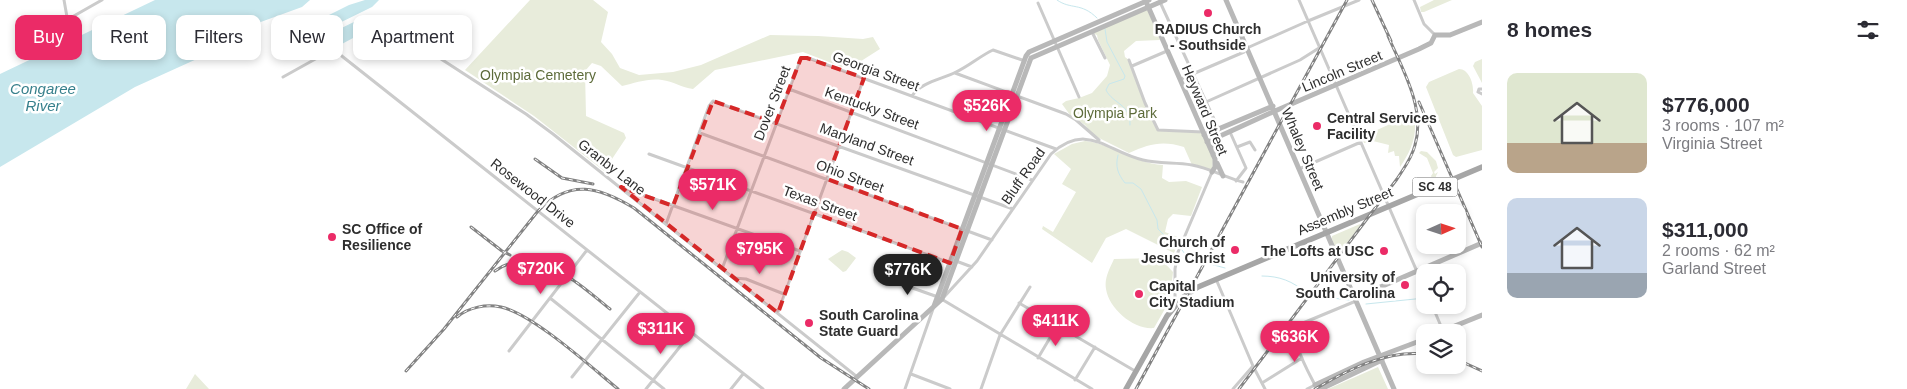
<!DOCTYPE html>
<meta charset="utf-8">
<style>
body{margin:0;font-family:Helvetica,sans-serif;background:#f7f7f7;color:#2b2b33;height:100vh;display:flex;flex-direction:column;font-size:19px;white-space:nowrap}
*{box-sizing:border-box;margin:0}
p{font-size:16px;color:#7c7c81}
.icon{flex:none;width:28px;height:28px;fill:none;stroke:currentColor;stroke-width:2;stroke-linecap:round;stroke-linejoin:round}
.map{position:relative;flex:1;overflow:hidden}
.details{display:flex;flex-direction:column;background:#fff;width:425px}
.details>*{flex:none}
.top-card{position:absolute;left:15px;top:15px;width:475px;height:45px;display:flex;gap:10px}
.needle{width:32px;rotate:87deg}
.controls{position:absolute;left:1416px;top:204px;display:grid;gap:10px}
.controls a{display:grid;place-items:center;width:50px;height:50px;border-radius:10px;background:#fff;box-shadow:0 2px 8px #0003;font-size:25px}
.price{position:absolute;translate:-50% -42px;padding:0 11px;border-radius:18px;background:#eb2b67;color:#fff;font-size:16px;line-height:32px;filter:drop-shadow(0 1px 2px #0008)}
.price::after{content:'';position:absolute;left:50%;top:30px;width:15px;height:11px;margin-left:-8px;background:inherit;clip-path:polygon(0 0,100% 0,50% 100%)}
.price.active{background:#222;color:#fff}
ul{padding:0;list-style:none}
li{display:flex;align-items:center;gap:15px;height:125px;padding:0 25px}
li span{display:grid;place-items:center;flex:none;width:140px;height:100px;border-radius:10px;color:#555}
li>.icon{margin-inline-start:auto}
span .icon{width:60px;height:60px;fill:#fffc;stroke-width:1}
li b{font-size:21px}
h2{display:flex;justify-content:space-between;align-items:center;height:60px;padding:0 25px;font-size:21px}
.chip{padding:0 18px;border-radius:10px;background:#fff;box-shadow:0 2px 8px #0003;font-size:18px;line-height:45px}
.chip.active{background:#eb2b67;color:#fff}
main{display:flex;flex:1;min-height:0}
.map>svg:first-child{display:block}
</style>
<main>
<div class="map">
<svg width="1482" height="389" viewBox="0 0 1482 389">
<rect width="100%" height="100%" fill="#fff"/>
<!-- green -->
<path fill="#e8ecdb" d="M530,0H593L608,12L601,42L612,54L620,68L639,75L673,72L701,65L770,35L818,36L863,39L873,37L880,49L858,63L842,67L803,52L715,70L693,89C682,88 673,81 662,80C648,78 635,83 622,86L601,66L592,63L585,71L586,116L624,133L626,138L604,171L534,116L465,70Z
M1434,0H1452L1424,12H1421L1420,7Z
M1147,9L1160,40L1136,41L1124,51L1125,57L1129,60L1144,100L1158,130L1203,132L1213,159L1212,172L1192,165L1184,147C1162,140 1149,144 1129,153L1093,135L1085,125L1070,115L1062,104L1066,101L1079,98L1092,93L1107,76L1110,65L1098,40L1097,35L1094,34L1093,32Z
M1482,59V83L1473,66L1475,62Z
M1459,69C1469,69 1474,84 1473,93L1482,106V150L1456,157L1453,155L1426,87L1429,82Z
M1412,114L1414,115C1418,135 1411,151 1400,167L1399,156H1395L1394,151L1388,153L1389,145L1373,141L1364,143L1361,134L1377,130Z
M1085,141C1114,144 1132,163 1163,165L1162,178L1169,182L1186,181L1202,187L1191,216L1173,214L1168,219L1165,232L1180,238L1174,253L1126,229L1106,238L1092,263L1042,229L1043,226L1053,232L1076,192L1062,184L1071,169L1054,154L1072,144Z
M1421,151L1427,152L1436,161L1438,168L1434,172L1435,174L1438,172L1436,176V182L1433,180L1431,176L1433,173L1427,158L1419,153Z
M1360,224V226L1338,255L1332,239V236Z
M842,250L848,252L856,258L846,271L843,272L828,259Z
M1160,258L1173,272L1170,300L1154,328C1134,330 1109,309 1106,289C1104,278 1110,268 1114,259Z
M1378,367L1388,389H1328Z
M195,374L209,389H186Z"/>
<!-- water -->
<path fill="#c7e7ed" d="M155,0H310L302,7L258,23L222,42L199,58L135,87L0,167V74Z
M365,0H379L372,7L313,36V38L306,41L301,29L349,5Z
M362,18L368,30L340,45L334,41L311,53L307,43L314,39L315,41Z"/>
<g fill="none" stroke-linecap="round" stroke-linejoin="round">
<!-- stream -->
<path stroke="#c7e7ed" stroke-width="1" d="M1057,0C1071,10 1081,2 1097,18
M1105,29L1107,42L1125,76L1124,79L1109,84L1106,90C1113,104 1131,104 1130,125
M1118,155C1115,167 1118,174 1125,183H1133L1141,189L1157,220L1158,229L1176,247
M1182,250L1188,258L1225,268
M1262,276C1279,276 1293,281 1306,293
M1458,290L1465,288
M1315,296L1349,300
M1366,304L1425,298"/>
<!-- street -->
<path stroke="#cbcbcb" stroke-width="3" d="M64,0L67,17
M1299,0L1425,290
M1414,0L1424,24L1435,35
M1160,2L1219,130
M1038,3L1079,97
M67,17H72L102,0
M65,21L67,17
M1092,32L1105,58
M441,59L526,114L553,134L856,376
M1129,60L1145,103L1158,130L1203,132
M1132,66L1167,51
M955,73L1066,114L1076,120L1099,140
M283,77L328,52L338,53L763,389
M1181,79L1244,52L1247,48L1308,21L1359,0
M789,89L1032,180
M1482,89H1479L1478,92L1482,94
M912,96C921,82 943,79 956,72C969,66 980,56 993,50L1025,61
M1206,102L1300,60L1319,48
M1230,132L1246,168L1236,181
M700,133L992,240
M1237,147L1250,142L1255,150
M649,154L950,263
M1299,169L1361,142
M624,188L800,251
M666,224L709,106L713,101L1013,209
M956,261L972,267
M722,269L801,58L811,59L1056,149
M734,278L746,279L784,294
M884,278L938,297L1092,389
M1216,279L1253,366L1265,389
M944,297L977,261L1051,154C1087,121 1107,152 1143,160C1159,164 1176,162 1192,165C1210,168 1226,178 1243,182
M550,298L664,389
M1019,303L1135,371
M1175,304V269L1178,252L1212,172
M1432,305L1443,331
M778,312L864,78
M509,351L587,250
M1038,358L1057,326
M911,374L950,389
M572,377L640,292
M1075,380L1095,347
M1262,383L1302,358
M646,389L691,333
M731,389L743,374
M905,389L933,309
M981,389L1000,335L1030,287
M1233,389L1253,366
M1307,389L1315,385
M1317,389C1310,374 1285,336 1303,323L1356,301"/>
<!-- secondary -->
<path stroke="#b8b8b8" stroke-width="5" d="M1226,0L1394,389
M1147,4L1215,159V167L1212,172
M1204,135L1273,106
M1207,142L1275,111L1419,49L1431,43L1435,35H1450L1482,22
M1213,155L1215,138
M1217,163L1223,176
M1355,298L1482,243
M934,306L1026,56L1029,52L1149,0
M1440,332L1482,315
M1315,385L1364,362L1425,339
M844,389L942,299L1031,58L1165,0
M1321,389L1382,360"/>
<!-- primary -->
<path stroke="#a6a6a6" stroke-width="5.5" d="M1126,389L1167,316L1182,298L1198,287L1482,167"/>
<defs>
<path id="rail" d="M1372,0L1391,41
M1419,102L1482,247
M535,159L562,178L593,184
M471,227L502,251L510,255
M495,271C535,242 579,284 610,309
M457,317C469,307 486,304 501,307C533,314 591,367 618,389
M1458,360L1482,371
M406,371L444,329L538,211C570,178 599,187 634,208L821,358L869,389
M1136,389L1347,0
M1239,389L1397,179C1404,168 1412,158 1415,145C1426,109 1402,68 1388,36
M1315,389C1348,370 1386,350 1425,354"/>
</defs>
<!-- rail casing -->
<use href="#rail" stroke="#838383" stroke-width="3"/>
<!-- rail -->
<use href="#rail" stroke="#fff" stroke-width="1" stroke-dasharray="4" stroke-linecap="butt"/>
</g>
<!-- marked area -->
<path fill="#d62828" fill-opacity="0.2" stroke="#d62828" stroke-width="4" stroke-dasharray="10 6" stroke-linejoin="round" d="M801,58H807L864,78L827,179L962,229L950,263L814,213L778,313L621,187L673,206L713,101L776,123Z"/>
<!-- markers -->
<g fill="#eb2b67" stroke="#fff" stroke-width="2">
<circle cx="1208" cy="13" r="5"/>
<circle cx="1317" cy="126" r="5"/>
<circle cx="332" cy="237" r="5"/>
<circle cx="1235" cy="250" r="5"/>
<circle cx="1384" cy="251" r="5"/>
<circle cx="1405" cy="285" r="5"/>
<circle cx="1139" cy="294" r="5"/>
<circle cx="809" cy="323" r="5"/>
</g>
<g text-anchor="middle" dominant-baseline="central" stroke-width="5" stroke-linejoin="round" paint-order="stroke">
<!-- shield labels -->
<rect fill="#fff" stroke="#6d6d6d" stroke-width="1" x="1412.5" y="177.5" width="45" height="19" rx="4"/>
<g font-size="12" font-weight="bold" fill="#2e2e2e">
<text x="1435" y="187">SC 48</text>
</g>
<!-- poi labels -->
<g font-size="14" font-weight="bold" fill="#2e2e2e" stroke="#fff" text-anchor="start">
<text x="1208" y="29" text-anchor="middle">RADIUS Church<tspan x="1208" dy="16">- Southside</tspan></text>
<text x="1327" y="118">Central Services<tspan x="1327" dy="16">Facility</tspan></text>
<text x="342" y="229">SC Office of<tspan x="342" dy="16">Resilience</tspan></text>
<text x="1225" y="242" text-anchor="end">Church of<tspan x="1225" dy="16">Jesus Christ</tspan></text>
<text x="1374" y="251" text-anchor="end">The Lofts at USC</text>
<text x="1395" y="277" text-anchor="end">University of<tspan x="1395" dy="16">South Carolina</tspan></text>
<text x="1149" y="286">Capital<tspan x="1149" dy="16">City Stadium</tspan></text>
<text x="819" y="315">South Carolina<tspan x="819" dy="16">State Guard</tspan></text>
</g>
<!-- street labels -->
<g font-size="14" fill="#2e2e2e" stroke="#fff">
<text transform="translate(876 71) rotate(20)">Georgia Street</text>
<text transform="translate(1342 71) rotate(-23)">Lincoln Street</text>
<text transform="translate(772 103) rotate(-69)">Dover Street</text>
<text transform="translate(872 108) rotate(20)">Kentucky Street</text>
<text transform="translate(1205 110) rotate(67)">Heyward Street</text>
<text transform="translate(867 144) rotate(20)">Maryland Street</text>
<text transform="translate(1303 149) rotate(67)">Whaley Street</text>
<text transform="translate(612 167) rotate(38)">Granby Lane</text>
<text transform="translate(850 176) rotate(20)">Ohio Street</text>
<text transform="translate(1023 176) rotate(-55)">Bluff Road</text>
<text transform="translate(533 193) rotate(38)">Rosewood Drive</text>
<text transform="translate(820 203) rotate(20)">Texas Street</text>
<text transform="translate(1345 211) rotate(-23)">Assembly Street</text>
</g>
<!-- park labels -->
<g font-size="14" fill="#5d6b3a" stroke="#fff">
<text x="538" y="75">Olympia Cemetery</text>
<text x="1115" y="113">Olympia Park</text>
</g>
<!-- water labels -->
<g font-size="15" font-style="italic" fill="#37808c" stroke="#fff">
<text x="43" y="88">Congaree<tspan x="43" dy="17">River</tspan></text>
</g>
</g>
</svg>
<div class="controls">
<a><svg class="needle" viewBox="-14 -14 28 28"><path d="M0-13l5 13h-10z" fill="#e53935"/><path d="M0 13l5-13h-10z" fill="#7c7c81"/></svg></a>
<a><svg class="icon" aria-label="locate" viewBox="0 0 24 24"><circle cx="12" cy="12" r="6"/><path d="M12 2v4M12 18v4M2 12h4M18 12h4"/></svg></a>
<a><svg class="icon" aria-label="layers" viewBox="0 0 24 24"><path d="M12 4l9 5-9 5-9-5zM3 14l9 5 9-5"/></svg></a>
</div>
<b class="price" style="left:987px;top:132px">$526K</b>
<b class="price" style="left:713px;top:211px">$571K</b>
<b class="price" style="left:760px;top:275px">$795K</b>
<b class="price" style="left:541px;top:295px">$720K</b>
<b class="price active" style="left:908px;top:296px">$776K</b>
<b class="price" style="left:1056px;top:347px">$411K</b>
<b class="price" style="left:661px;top:355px">$311K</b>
<b class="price" style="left:1295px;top:363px">$636K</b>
<div class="top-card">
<a class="chip active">Buy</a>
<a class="chip">Rent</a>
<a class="chip">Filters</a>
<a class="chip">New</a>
<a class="chip">Apartment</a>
</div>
</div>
<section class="details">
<h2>8 homes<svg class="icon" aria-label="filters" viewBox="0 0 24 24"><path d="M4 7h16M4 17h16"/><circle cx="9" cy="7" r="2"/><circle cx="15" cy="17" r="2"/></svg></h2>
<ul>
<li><span style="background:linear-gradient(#dfe7d0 70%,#b9a48a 0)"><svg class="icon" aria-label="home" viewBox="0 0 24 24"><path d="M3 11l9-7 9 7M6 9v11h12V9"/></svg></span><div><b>$776,000</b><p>3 rooms · 107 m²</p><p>Virginia Street</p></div></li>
<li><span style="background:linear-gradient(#c9d6e8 75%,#9aa5b1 0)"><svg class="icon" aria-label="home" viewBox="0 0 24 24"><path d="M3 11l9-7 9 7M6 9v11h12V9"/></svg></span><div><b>$311,000</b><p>2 rooms · 62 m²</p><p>Garland Street</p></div></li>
</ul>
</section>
</main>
